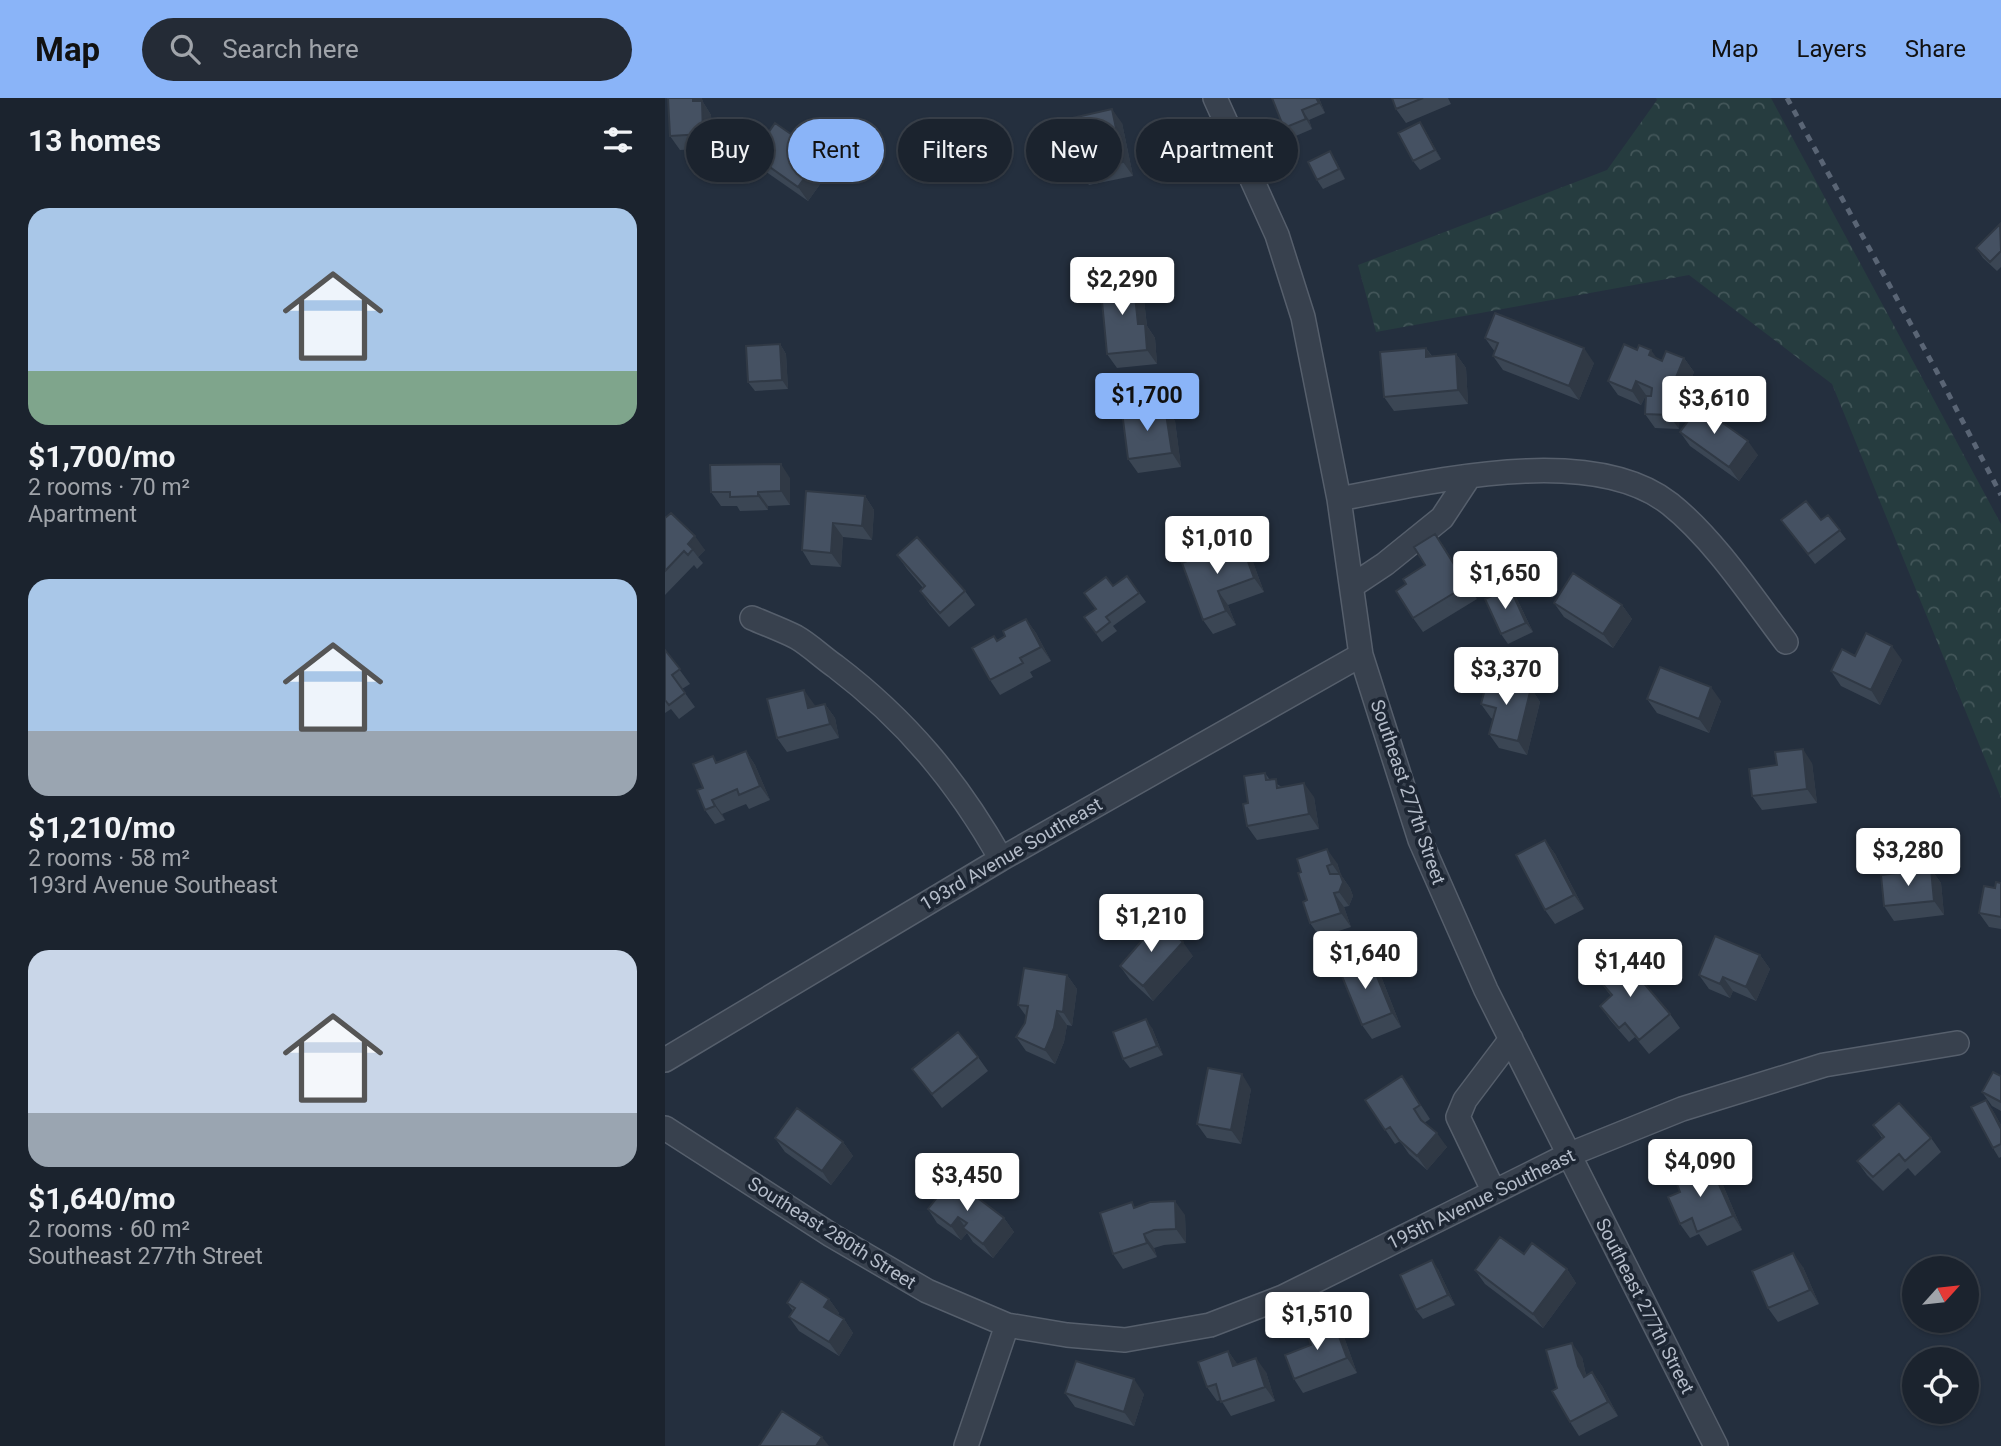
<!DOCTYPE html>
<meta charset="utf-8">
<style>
body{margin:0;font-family:Roboto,sans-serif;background:#242b36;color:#f1f3f6;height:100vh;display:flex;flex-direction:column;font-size:26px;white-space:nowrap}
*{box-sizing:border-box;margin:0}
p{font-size:23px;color:#a0a4aa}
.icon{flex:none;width:38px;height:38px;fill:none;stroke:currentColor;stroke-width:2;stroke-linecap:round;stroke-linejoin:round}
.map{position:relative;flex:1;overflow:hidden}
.details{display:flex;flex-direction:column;background:#1b232e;width:665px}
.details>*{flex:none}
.guide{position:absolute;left:21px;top:21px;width:665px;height:63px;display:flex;gap:14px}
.needle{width:46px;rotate:63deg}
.fabs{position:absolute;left:1237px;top:1158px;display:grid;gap:14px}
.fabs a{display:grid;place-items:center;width:77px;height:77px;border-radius:50%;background:#1b232e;box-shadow:0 2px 5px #0004,0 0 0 2px #39404a;font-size:35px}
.price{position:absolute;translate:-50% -60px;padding:0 16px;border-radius:7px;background:#fff;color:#222;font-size:23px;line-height:46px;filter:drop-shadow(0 2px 4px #0008)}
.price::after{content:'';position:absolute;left:50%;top:42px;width:21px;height:16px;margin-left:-10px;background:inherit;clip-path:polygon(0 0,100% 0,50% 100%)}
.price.on{background:#8ab4f8;color:#111}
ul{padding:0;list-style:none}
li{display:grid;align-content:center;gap:14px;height:371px;padding:0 28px}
li span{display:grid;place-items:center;height:217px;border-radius:21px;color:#555}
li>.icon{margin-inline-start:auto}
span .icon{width:126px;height:126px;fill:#fffc;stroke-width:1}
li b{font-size:30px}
h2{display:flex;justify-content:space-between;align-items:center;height:84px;padding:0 28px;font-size:30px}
.pill{padding:0 24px;border-radius:32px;background:#1b232e;box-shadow:0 2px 5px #0004,0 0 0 2px #39404a;font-size:24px;line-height:63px}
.pill.on{background:#8ab4f8;color:#111}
header{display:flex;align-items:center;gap:42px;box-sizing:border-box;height:98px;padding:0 35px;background:#8ab4f8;color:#111}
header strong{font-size:33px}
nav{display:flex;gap:38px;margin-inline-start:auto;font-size:24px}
.search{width:490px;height:63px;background:#242b36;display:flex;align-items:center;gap:18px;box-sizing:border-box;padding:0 24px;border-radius:38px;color:#a0a4aa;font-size:26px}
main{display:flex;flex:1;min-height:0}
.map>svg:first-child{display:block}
</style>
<header>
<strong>Map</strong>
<div class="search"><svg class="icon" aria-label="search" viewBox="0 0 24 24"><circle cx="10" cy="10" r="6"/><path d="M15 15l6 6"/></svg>Search here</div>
<nav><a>Map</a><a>Layers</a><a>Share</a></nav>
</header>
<main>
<section class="details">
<h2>13 homes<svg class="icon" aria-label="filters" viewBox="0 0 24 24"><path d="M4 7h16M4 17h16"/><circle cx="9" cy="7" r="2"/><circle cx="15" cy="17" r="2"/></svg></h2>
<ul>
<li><span style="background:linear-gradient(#a9c7e8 75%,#7fa58c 0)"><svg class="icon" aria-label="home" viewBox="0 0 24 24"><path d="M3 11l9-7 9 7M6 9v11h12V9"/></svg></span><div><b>$1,700/mo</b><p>2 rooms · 70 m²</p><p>Apartment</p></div></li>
<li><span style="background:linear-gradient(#a9c7e8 70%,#9aa5b1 0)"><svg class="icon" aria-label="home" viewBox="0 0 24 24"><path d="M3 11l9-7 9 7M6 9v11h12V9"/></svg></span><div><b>$1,210/mo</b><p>2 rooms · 58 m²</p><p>193rd Avenue Southeast</p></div></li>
<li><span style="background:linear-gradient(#c9d6e8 75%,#9aa5b1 0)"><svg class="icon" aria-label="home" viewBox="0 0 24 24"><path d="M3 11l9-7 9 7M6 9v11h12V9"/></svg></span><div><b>$1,640/mo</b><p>2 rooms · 60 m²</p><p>Southeast 277th Street</p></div></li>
</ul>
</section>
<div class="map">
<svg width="1336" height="1348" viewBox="0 0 1336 1348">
<defs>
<pattern id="forest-crowns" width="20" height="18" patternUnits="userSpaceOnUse" patternTransform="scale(1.75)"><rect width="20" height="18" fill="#263c3f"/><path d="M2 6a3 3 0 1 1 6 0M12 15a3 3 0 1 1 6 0" fill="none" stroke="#435659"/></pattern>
</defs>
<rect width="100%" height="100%" fill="#242f3e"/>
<!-- forest -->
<path fill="url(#forest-crowns)" d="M991,0H1106L1336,426V700L1167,286L1024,177L711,234L693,167L942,72L992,2Z"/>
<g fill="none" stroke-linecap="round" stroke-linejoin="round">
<defs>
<path id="minor" d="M550,0L612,137L638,219L674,401L696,557L755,742L821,892L1051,1348
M674,401C765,384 926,344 1005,406C1049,441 1087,499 1121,544
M687,488L720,466L777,420L804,379
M87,520C101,526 117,532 131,539C145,547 157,559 170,568C241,622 292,683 336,761
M0,962L336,761L696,557
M0,1030L166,1137L262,1193L342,1227L402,1237L460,1242L545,1227L618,1199L903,1057L1017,1011L1159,967L1292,945
M829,1094L793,1019L800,1002L846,941
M301,1348L342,1227"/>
</defs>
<!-- minor casing -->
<use href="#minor" stroke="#565f6c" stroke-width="26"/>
<!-- minor -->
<use href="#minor" stroke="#38414e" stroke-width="23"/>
<!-- rail -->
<path stroke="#5a6575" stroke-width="5" stroke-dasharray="7 7" stroke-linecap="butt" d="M1122,0L1272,274L1336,397"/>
</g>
<!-- wall -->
<path fill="#3b4654" d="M607,0H654L660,15L644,22L647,31L626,40L619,30Z
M727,0H783L786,6L741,25L731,11Z
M38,4L46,17L48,50L15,52L5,38Z
M457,25L468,78L424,87L414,73Z
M761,34L776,61L755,72L748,63Z
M88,57H156L166,71L143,103L97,71Z
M671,63L680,81L658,91L652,82Z
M1336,127V169L1332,173L1318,160L1311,150Z
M478,193L482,228L490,240L492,266L452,270L442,256Z
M820,240L929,265L914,302L838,272L828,258L830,254Z
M115,246L121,256L123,291L90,293L83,284Z
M761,250L767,258L791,256L801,270L803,306L729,313L719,299Z
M1019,260L1029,274L1015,308L1014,331L990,330L980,316L981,297L976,307L953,297L943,283L992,261L997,263Z
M500,309L510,323L516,369L473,375L463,361Z
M1015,334L1093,357L1074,383L1025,348Z
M125,380V407L103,408V412L75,413L72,408H56L46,394Z
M200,398L209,412L207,442L178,439L176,469L146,467L137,452Z
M1163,417L1181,441L1150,466L1116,422H1156Z
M0,420L40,452L33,459L38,465L32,471L29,467L0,497Z
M770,436L812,501L758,534L748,520L741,486L760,467Z
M575,442L585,456L599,494L563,507L571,527L548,536L538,522Z
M232,457L300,493L310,507L284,529L265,507L255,493L258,490L242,471Z
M462,478L481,504L448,528L452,533L437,544L419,519L430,511L448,488Z
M851,499L868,534L843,546L836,536Z
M889,505L957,507L967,521L948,550L899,519Z
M361,521L371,535L386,563L365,574L368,579L335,597L325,582L329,538L332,542L340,538Z
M0,552L25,586L17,591L30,609L14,621L6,611L0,615Z
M1190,558L1237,562L1215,607L1176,588L1166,573Z
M866,590L875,604L862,657L834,650L824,636L828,621L826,620L816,606Z
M982,601L1056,603L1044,635L992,615Z
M149,606L150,609L160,606L170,620L174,640L122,654L112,640Z
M81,653L90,667L105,702L84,711L81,706L57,716L60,722L50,726L40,712L53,665Z
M1147,665L1152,705L1097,712L1087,698L1112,667Z
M600,675L605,682L617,689L649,699L654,731L592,742L582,728L583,705Z
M880,742L890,756L919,811L890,826L880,812Z
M672,765L676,777L685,790L688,798L684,808L679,809L686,829L655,839L645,825L642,802L636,774Z
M1266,771L1276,785L1279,817L1229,823L1219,808Z
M1336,785V831L1324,829L1314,815Z
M1095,857L1105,871L1091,903L1068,893L1065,900L1044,891L1034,877Z
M528,858L488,903L465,882L455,868Z
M714,873L736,929L707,941L697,927Z
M402,877L412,891L407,928L402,927L399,944L390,966L361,953L351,939L360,925L361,918L353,907Z
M930,877L1005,916L1015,930L984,956L970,939L964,944L945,922L935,908L946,898Z
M487,930L498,957L465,970L458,961Z
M313,959L323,973L277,1010L247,971Z
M737,978L765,1021L759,1025L782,1049L762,1072L744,1056L735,1043L730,1046L700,1002Z
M1336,978V1013L1327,1008L1317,994Z
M586,991L576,1046L542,1040L532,1026Z
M1327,1011L1336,1027V1059L1334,1060L1328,1050Z
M1208,1027L1266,1040L1276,1054L1250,1078L1243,1070L1218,1093L1202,1077L1192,1063L1217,1040Z
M110,1040L178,1044L188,1058L166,1087L120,1054Z
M1045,1066L1055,1080L1077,1132L1042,1148L1034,1136L1025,1140L1015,1126V1094Z
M288,1100L339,1120L349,1134L328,1160L308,1144L302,1135L296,1142L272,1125L263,1111Z
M471,1109L520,1117L521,1145L499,1147L489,1150L492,1159L458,1171L448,1156Z
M859,1156L902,1171L911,1185L878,1230L820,1186L810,1172Z
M1138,1169L1154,1206L1113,1224L1103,1210Z
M773,1171L790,1207L758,1221L751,1212Z
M164,1201L174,1215L173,1217L179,1221L188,1235L174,1258L134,1233L124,1219L128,1213L122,1205Z
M679,1239L692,1275L638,1295L629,1281Z
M563,1253L572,1266L601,1274L610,1303L566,1318L556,1302L552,1303L542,1289Z
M917,1259L921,1277L927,1274L937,1288L953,1318L914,1338L905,1324L892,1290Z
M400,1295L479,1296L469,1328L410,1309Z"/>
<!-- shaded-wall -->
<path fill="#303945" d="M28,0H37L38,4L46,17L48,50L38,36Z
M651,0H654L660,15Z
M447,11L457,25L468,78L458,64Z
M637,12L644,22L647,31L641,21Z
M755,24L761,34L776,61L770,52Z
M665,53L671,63L680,81L674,71Z
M156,57L166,71L143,103L133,89Z
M468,179L478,193L482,228L490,240L492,266L482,252L473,226Z
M115,246L121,256L123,291L117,282Z
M761,250L770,264L761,259Z
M919,250L929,265L914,302L904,288Z
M986,252L996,266L984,257Z
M791,256L801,270L803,306L793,292Z
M1019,260L1029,274L1015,308L1014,331L1004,317L1005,294Z
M971,283L981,297L976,307L967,293Z
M500,309L510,323L516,369L507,355Z
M1083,343L1093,357L1074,383L1064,369Z
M116,366L125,380V407L116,393Z
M93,394L103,408V412L93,398Z
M200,398L209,412L207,442L197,428Z
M168,425L178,439L176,469L166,455Z
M770,436L780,450L812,501L802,487Z
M30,438L40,452L33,459L23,446Z
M575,442L585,456L599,494L589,480Z
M845,490L851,499L868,534L861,525Z
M553,493L563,507L571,527L561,513Z
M957,507L967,521L948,550L938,536Z
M361,521L371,535L386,563L376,549Z
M1227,548L1237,562L1215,607L1206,592Z
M1046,589L1056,603L1044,635L1034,621Z
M866,590L875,604L862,657L853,643Z
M139,592L149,606L153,624L143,610Z
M160,606L170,620L174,640L165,626Z
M1138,651L1147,665L1152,705L1142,691Z
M81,653L90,667L105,702L95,688Z
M639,685L649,699L654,731L644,716Z
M47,702L57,716L60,722L50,708Z
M880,742L890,756L919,811L909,797Z
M662,751L672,765L676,777L685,790L688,798L684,808L674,794L676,779L667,766Z
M1266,771L1276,785L1279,817L1269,803Z
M669,795L679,809L686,829L676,815Z
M518,844L528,858L488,903L478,888Z
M1095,857L1105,871L1091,903L1081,889Z
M704,859L714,873L736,929L727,915Z
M402,877L412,891L407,928L398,914Z
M1058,879L1068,893L1065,900L1055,886Z
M392,913L402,927L399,944L390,966L380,952Z
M481,921L487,930L498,957L492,948Z
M577,976L586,991L576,1046L566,1032Z
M1321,1002L1327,1011L1336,1027V1031Z
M772,1035L782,1049L762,1072L752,1058Z
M178,1044L188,1058L166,1087L157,1073Z
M1045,1066L1055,1080L1077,1132L1068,1118Z
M510,1103L520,1117L521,1145L511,1131Z
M293,1119L303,1133L298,1130L302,1135L296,1142L286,1128Z
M339,1120L349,1134L328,1160L318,1146Z
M479,1136L489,1150L492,1159L482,1145Z
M1128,1155L1138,1169L1154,1206L1145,1192Z
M767,1162L773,1171L790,1207L783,1197Z
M902,1171L911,1185L878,1230L868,1216Z
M164,1201L174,1215L169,1223L159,1209Z
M179,1221L188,1235L174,1258L164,1244Z
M669,1225L679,1239L692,1275L682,1260Z
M907,1245L917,1259L922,1282L919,1279L913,1268Z
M563,1253L573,1267L568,1268Z
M591,1260L601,1274L610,1303L600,1289Z
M927,1274L937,1288L953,1318L943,1304Z
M469,1281L479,1296L469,1328L459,1314Z
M157,1339L164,1348H151Z"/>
<!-- building -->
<path fill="#455162" stroke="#303945" stroke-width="2" d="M3,0H28V3H37L38,36L5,38Z
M607,0H651L654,5L637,12L641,21L619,30Z
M727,0H758L731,11Z
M447,11L458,64L414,73L403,21Z
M755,24L770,52L748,63L733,35Z
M110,25L156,57L133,89L88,57Z
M665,53L674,71L652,82L643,64Z
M1335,126L1336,153L1325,164L1311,150Z
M468,179L473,226H480L482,252L442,256L435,182Z
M830,215L919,250L904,288L828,258L833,245L820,240Z
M115,246L117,282L83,284L81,248Z
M959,246L972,252L974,247L986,252L984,257L997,263L1001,253L1019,260L1005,294L1004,317L980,316L981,298H986L987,290L971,283L967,293L943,283Z
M761,250V259L791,256L793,292L719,299L715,254Z
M1034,308L1083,343L1064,369L1015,334Z
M500,309L507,355L463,361L457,314Z
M116,366V393L93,394V398L65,399V394H46L45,367Z
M141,393L200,398L197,428L168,425L166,455L137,452Z
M1141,403L1156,422L1163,417L1175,432L1143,456L1116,422Z
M6,415L30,438L23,446L28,451L23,457L19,453L0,473V420Z
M770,436L802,487L748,520L731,493L741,486L738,481L760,467L749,449Z
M252,439L300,493L275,515L255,493L260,488L232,457Z
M575,442L589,480L553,493L561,513L538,522L517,465Z
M908,475L957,507L938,536L889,505Z
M462,478L474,495L441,519L445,524L431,535L419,519L431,511L419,495L441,479L448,488Z
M845,490L861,525L836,536L820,501Z
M361,521L376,549L355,560L358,565L325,582L307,550L329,538L332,543L340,538L338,533Z
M1201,535L1227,548L1206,592L1166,573L1177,551L1190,558Z
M0,552L15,571L7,577L20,595L4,607L0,602Z
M995,569L1046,589L1034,621L982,601Z
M823,580L866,590L853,643L824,636L831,610L816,606Z
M139,592L143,610L160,606L165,626L112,640L102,601Z
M1138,651L1142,691L1087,698L1084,671L1112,667L1110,654Z
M81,653L95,688L74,697L72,691L47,702L50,708L40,712L32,692L38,690L28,666L48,658L51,665Z
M600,675L601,682L611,681L612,690L639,685L644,716L582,728L578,706L583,705L579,678Z
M880,742L909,797L880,812L851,757Z
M662,751L667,766L662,768L665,776H675L678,784L674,794L669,795L676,815L645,825L638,804L642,802L633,775L636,774L632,761Z
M1266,771L1269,803L1219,808L1216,777Z
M1331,784L1336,785V819L1314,815L1319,788L1330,790Z
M494,823L518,844L478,888L455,868Z
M1050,838L1095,857L1081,889L1058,879L1055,886L1034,877Z
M955,857L1005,916L974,942L960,925L954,930L935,908L947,897L930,877Z
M704,859L727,915L697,927L674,871Z
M359,870L402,877L398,914L392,913L389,930L380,952L351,939L360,925L363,908L353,907Z
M481,921L492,948L458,961L448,934Z
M293,934L313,959L267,996L247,971Z
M543,970L577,976L566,1032L532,1026Z
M1328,974L1336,978V1004L1317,994Z
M737,978L755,1007L749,1011L756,1022L772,1035L752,1058L734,1042L725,1029L720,1032L700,1002Z
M1321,1002L1336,1031V1046L1328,1050L1306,1009Z
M1234,1005L1266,1040L1240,1063L1234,1056L1208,1079L1192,1063L1219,1039L1208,1027Z
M132,1010L178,1044L157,1073L110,1040Z
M1045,1066L1068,1118L1032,1134L1027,1120L1015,1126L1003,1099L1015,1094L1010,1081Z
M297,1088L339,1120L318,1146L298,1130L302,1125L293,1119L286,1128L263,1111L278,1092L288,1100Z
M510,1103L511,1131L489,1132L479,1136L482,1145L448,1156L435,1115L467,1104L469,1110L485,1104Z
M835,1139L859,1156L867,1145L902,1171L868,1216L810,1172Z
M1128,1155L1145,1192L1103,1210L1087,1173Z
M767,1162L783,1197L751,1212L735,1177Z
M136,1183L164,1201L159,1209L179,1221L164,1244L124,1219L130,1210L122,1205Z
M669,1225L682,1260L629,1281L620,1257L646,1247L642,1235Z
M907,1245L913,1268L919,1279L927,1274L943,1304L905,1324L887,1293L892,1290L881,1252Z
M563,1253L568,1268L591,1260L600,1289L556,1304L551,1286L542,1289L533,1264Z
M411,1263L469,1281L459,1314L400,1295Z
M117,1313L157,1339L151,1348H94Z"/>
<g text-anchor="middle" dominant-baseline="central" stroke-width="7" stroke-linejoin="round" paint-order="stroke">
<!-- street labels -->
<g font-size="19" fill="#b4bcc9" stroke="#1d2633">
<text transform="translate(743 694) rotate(71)">Southeast 277th Street</text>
<text transform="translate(346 756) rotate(-30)">193rd Avenue Southeast</text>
<text transform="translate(816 1101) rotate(-26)">195th Avenue Southeast</text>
<text transform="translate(167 1135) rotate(32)">Southeast 280th Street</text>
<text transform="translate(980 1208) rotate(63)">Southeast 277th Street</text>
</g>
</g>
</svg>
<div class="fabs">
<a><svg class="needle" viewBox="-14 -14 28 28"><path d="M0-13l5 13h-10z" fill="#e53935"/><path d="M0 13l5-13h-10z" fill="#a0a4aa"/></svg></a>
<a><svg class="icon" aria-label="locate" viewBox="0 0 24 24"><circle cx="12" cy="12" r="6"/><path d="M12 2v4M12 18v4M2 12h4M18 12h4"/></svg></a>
</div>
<b class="price" style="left:457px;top:219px">$2,290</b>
<b class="price on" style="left:482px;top:335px">$1,700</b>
<b class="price" style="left:1049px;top:338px">$3,610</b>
<b class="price" style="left:552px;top:478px">$1,010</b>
<b class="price" style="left:840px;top:513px">$1,650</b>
<b class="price" style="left:841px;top:609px">$3,370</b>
<b class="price" style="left:1243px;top:790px">$3,280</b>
<b class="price" style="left:486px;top:856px">$1,210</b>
<b class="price" style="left:700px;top:893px">$1,640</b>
<b class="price" style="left:965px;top:901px">$1,440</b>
<b class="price" style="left:1035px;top:1101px">$4,090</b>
<b class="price" style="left:302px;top:1115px">$3,450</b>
<b class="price" style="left:652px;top:1254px">$1,510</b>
<div class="guide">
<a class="pill">Buy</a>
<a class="pill on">Rent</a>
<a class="pill">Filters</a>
<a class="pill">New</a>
<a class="pill">Apartment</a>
</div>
</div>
</main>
